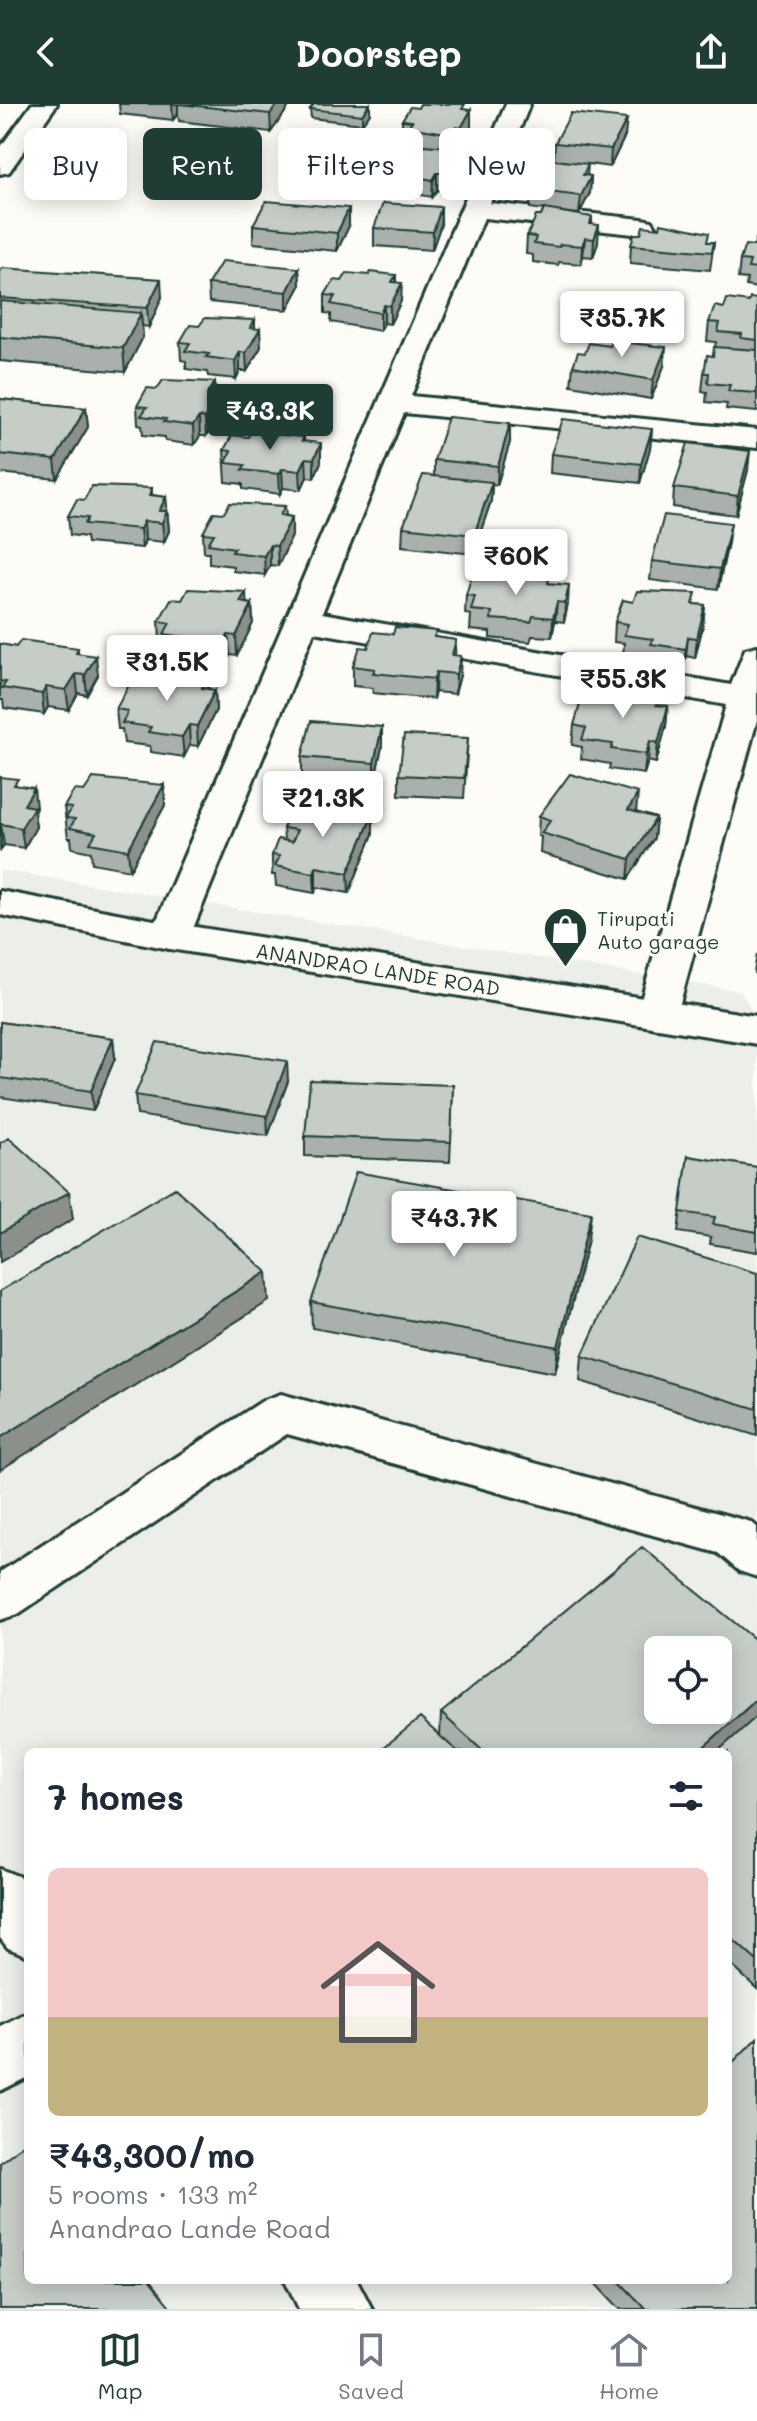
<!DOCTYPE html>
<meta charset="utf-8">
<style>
body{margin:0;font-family:Mali,sans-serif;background:#f2f2f3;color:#1f2937;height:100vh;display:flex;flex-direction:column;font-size:30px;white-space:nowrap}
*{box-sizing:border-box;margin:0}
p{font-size:26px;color:#747a83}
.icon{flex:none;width:44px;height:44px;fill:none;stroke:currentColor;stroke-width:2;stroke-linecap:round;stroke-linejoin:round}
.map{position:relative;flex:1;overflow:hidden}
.side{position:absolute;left:24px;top:1644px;width:708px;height:536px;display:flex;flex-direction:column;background:#fff;border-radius:12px;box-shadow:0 4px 20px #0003}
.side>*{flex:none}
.banner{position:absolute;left:24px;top:24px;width:710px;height:72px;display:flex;gap:16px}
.controls{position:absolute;left:644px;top:1532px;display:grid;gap:16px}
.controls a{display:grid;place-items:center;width:88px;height:88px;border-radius:12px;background:#fff;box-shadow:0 4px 20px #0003;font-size:40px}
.price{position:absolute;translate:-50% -68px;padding:0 18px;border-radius:8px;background:#fff;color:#222;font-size:26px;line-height:52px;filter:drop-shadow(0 2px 4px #0008)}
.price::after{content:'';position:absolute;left:50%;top:48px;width:24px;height:18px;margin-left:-12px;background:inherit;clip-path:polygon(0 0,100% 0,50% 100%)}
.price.active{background:#1f3d34;color:#fff}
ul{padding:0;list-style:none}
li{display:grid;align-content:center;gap:16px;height:424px;padding:0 24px}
li span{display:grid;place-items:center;height:248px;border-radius:12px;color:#555}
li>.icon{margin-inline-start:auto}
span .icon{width:144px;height:144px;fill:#fffc;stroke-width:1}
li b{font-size:34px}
h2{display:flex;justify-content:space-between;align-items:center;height:96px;padding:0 24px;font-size:34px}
.chip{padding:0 28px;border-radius:12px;background:#fff;box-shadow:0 4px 20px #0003;font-size:28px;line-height:72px}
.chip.active{background:#1f3d34;color:#fff}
header{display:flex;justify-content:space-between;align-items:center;height:104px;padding:0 24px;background:#1f3d34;color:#fff;font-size:36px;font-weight:700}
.menu{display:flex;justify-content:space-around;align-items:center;height:112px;border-top:2px solid #e0e1e3;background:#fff;font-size:22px;color:#747a83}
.menu a{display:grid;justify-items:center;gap:4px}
.menu .active{color:#1f3d34}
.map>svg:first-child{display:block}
</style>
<header><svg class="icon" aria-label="back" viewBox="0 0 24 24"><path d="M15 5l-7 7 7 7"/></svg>Doorstep<svg class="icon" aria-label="share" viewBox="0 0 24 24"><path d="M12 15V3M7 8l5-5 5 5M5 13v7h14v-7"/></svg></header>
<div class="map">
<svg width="757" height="2205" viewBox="0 0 757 2205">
<rect width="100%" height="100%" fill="#fdfcf7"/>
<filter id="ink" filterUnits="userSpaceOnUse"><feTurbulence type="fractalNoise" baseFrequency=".0125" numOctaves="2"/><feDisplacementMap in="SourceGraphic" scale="16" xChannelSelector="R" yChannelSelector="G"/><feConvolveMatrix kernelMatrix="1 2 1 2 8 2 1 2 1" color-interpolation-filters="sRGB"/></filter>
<g filter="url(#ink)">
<!-- built -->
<path fill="#eceee9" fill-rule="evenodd" d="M0,766L740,887L757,915V2205H0ZM658,1546H718V1606H658ZM28,1648H728V2176H28Z"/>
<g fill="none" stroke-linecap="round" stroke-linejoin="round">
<defs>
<path id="minor" d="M506,0H530L490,99L642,115L652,117L656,123L652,129L642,131L484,114L411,292L757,326V344L404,309L322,509L731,581L745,545L757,542V616L677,910L671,920L657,924L643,920L637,910L726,601L314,528L190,832L184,841L170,845L156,841L150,832Z
M281,1290L751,1418L757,1423V1473L739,1467L718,1449L287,1330L18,1510L0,1516V1468L264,1296Z
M0,1765L20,1773L28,1782V1852L8,1844L0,1834Z
M28,1908V1973L0,1987V1922Z
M285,2176H357L372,2205H299Z"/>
<path id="major" d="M32,0H57L9,68L0,70V44Z
M0,787L170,819L757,912V940L170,845L0,811Z"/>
</defs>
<!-- minor casing -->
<use href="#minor" stroke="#1f3d34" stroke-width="6"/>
<!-- major casing -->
<use href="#major" stroke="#1f3d34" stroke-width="6"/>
<!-- minor -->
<use href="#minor" fill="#fdfcf7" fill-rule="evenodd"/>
<!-- major -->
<use href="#major" fill="#fdfcf7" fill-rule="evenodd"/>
</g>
<!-- wall -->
<path fill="#aab0ab" stroke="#1f3d34" stroke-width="2" d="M119,0H288V4L271,28L179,17L178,10L173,16L120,10Z
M310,5L370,9L362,20L311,14Z
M465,6L471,23L461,41H456L452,48L447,47V50H453V68L441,87L437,86L432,93L388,85V79L382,78V60L423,42L408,40V33H402V16Z
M625,32L610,63L588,60L587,71L591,72L590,89L579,110L560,108L592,113V120L598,139L593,153L583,152L581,160L559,158L558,161L533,158V151L526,150L527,132L541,112L544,106L530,104V86L554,56L555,39Z
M441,120L432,146L374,142V124Z
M253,121L349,122L337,147L253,139Z
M757,135V184L746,182L747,175L738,174L740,156L754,142Z
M708,138H714L710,166L630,159L631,141Z
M299,164L300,182L287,206L209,198L208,180Z
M0,168L162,193L149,223L142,222L143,233L125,268L0,257Z
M369,171H396V179L401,197L390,220L384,219L380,227L331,218V210L325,209V191L342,177Z
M757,195V308L726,305L727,300L706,298L707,288L702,287L704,269L713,252L716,238L707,237L709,218L724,204Z
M255,216V224L261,243L247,267H240L236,275L208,272L207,268L186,265V257L181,256L180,238L199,222Z
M573,262H664L651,295L571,281Z
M157,285L220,288L221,307L206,332H200L194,341L165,337V333L143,331L142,321L138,320L137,302Z
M0,295L86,304L88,323L57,375L0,369Z
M652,325L650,344L640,379L550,369L551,350Z
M248,333H304V337L321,358L314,374L307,373L301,386L283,384L280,390L243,385V380L226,378L224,346Z
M510,338L497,381L492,380L491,397L473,450L402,442L403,423L434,372V356Z
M748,366L736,411L673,403L674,384Z
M152,384V391L166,393L169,427L164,438L145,436L142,444L87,439L86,433L70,431L68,412L84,396Z
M285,402L286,412L292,413V432L278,462L270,461L265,471L233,467V462L209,459V448H204L203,429L224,409Z
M728,438L718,485L650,476L652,457Z
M490,476L549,479L568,500L564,518L555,517L552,533L532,532L530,538L490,534V528L470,526L471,511L465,510L466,491Z
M246,488V499L252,500L253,519L237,552L230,551L223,563L190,558V553L166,549L165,537H160L159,517L182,496Z
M633,498L705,501L703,521L695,554L686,552L683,564L649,560L650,555L623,551L624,539L614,538L615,518Z
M436,533L456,536L455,551L460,571L455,590L435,588L433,595L373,589V584L353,582V562L368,544Z
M0,540L16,543L78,544V549L98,571L87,591L78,589L69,606L48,603L44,610L4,604L3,596H0Z
M141,583L215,586L216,606L198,642L190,641L184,653L150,648V642L124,639L122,625H118L116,605Z
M593,599L668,602L666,622L656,659L648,657L644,670L609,665L610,660L581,655L582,643L572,641L574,621Z
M382,623V643L374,679L302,673V653Z
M468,634L464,694L399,691V671Z
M0,673L18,682L36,704L34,708L36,723L24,744L4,741L0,746Z
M164,681L165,701L130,766L92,759L91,748L72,744L71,734H68L64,703L84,687Z
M636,708L656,714L654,734L628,775L540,749L541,733L538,732L539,712Z
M373,710V730L349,789L316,783L315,789L276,782L275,771H272V751L284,736L283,724L299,713Z
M757,850V870L754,869Z
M0,918L113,934L115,954L93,1007L0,993Z
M288,977L268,1032L137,1011L135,991Z
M453,981L450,1058L305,1052V1032Z
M688,1052L757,1063V1148L710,1140L711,1133L678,1128Z
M588,1135L555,1269L312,1224L311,1198Z
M757,1169V1332L580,1277L582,1252Z
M757,1537V1885L728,1858V1648H378L440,1632L441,1609Z
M593,2176H728L757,2205H620Z"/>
<!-- shaded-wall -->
<path fill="#8b908b" stroke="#1f3d34" stroke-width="2" d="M172,0H178V10L173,16Z
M278,0H288V4L271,28L270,10Z
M370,0V9L362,20V11Z
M471,6V23L461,41V24Z
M627,15L625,32L610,63L611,45Z
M456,23V41L452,48V30Z
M453,50V68L441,87L442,69Z
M437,69V86L432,93L433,76Z
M591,72L590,89L579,110L581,92Z
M441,103V120L432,146L433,128Z
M349,104V122L337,147V129Z
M599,121L598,139L593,153L594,135Z
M585,134L583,152L581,160L582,142Z
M299,164L300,182L287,206V188Z
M161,175L162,193L149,223L147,204Z
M402,179L401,197L390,220V202Z
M384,201V219L380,227V209Z
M141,209L143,233L125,268L123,244Z
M255,216V233L260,225L261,243L247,267L246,249L250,224Z
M666,243L664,262L651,295L653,276Z
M240,248V267L236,275L235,257Z
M215,278L216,296L220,288L221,307L206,332L205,314L210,287Z
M86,304L88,323L57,375L55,356Z
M199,313L200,332L194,341L193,322Z
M510,319V338L497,381L498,362Z
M652,325L650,344L640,379L641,360Z
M321,339V358L314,374V355Z
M750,347L748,366L736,411L738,392Z
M306,354L307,373L301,386L300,367Z
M282,365L283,384L280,390L279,370Z
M492,378L491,397L473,450L474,431Z
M166,393L169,427L164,438L162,419L159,407Z
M292,413V432L278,462L277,442Z
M144,417L145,436L142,444L140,425Z
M731,419L728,438L718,485L720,465Z
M270,441V461L265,471L264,452Z
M569,481L568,500L564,518L565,499Z
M246,488L247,507L240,498Z
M557,498L555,517L552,533L553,514Z
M252,500L253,519L237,552L236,532Z
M705,501L703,521L695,554L697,534Z
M228,531L230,551L223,563L222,543Z
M688,533L686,552L683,564L686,545Z
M96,552L98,571L87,591L85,571Z
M461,552L460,571L455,590L456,570Z
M436,568L435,588L433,595L434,575Z
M76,570L78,589L69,606L66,586Z
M208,573L209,593L202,584Z
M46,583L48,603L44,610L42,590Z
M215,586L216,606L198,642L197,622Z
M668,602L666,622L656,659L658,639Z
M189,621L190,641L184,653L182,633Z
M382,623V643L374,679V659Z
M650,637L648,657L644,670L646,650Z
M164,681L165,701L130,766L128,746Z
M34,684L36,704L34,708L36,723L24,744L21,724L24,701Z
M638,689L636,709L628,706Z
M373,710V730L349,789L348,769Z
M656,714L654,734L628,775L630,755Z
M1,720L4,741L1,746L0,722Z
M316,763V783L315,789L314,769Z
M113,934L115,954L93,1007L91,987Z
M287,957L288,977L268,1032L267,1012Z
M69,1088L73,1115L0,1158V1129Z
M591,1109L588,1135L555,1269L558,1243Z
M267,1168L269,1197L0,1366V1334Z
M757,1595V1614L720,1648H698Z"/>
<!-- building -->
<path fill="#c6cdc7" stroke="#1f3d34" stroke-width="2" fill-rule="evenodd" d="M179,0H278L270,10Z
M314,0H369L362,11L310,5Z
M420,0H465L462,5L471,6L461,24L456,23L452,30L408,23L412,17L402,16L410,3L418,4Z
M571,9L627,15L611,45L555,39Z
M424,41L447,43L443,49L453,50L442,69H437L433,76L388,68L391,61L382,60L390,48H398L402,42L422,44Z
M547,55L588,60L583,71L591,72L581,92L530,86Z
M266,97L349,104L337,129L253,121Z
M383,99L441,103L433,128L374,124Z
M544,105L592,113L590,120L599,121L594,135L585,134L582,142L560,140L559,143L534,140L536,133L527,132L536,112H541Z
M661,119L709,129L707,138H714L712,148L631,141L634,130H641L643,122L660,124Z
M756,134L757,165L748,164L750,157L740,156L745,141L754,142Z
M222,157L299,164L287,188L208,180Z
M2,164L161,175L147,204L0,194V168Z
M370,168L396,171L392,178L402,179L390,202L384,201L380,209L331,200L335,192L325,191L334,176L342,177L347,169L369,171Z
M750,194L757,195V236L741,234L742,230L718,228L720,219L709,218L715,202L724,204L727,195L749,198Z
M0,197L141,209L123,244L0,233Z
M205,214L255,216L250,224L260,225L246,249L240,248L235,257L206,253L209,250L185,247L190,239L180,238L190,221L199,222Z
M612,237L666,243L653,276L573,262L578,248L585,249L589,239L610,242Z
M714,243L757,246V289L728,287L730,281L708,279L709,269H704L707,251L713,252Z
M163,276L215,278L210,287L220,288L205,314L199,313L193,322L164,318L166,315L141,312L147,303L137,302L147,284L157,285Z
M0,295L86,304L55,356L0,350Z
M448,313L510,319L498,362L434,356Z
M563,315L652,325L641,360L551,350Z
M251,328L304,333L302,337L321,339L314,355L306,354L300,367L282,365L279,370L242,366L245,361L226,359L231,347L224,346L232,331L248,333Z
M688,339L750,347L738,392L674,384Z
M423,371L492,378L474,431L403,423Z
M92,382L152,384L149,391L166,393L159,407H167L162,419L144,417L140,425L85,420L88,414L68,412L77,395L84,396Z
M230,399L285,402L280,411L292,413L277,442L270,441L264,452L232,448L235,444L208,440L214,430L203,429L214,408L224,409Z
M664,411L731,419L720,465L652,457Z
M491,469L549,475L548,479L569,481L565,499L557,498L553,514L533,512L531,518L491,515L492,508L471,506L475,492L466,491L471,474L490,476Z
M188,485L246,488L240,498L252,500L236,532L228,531L222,543L189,539L192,534L164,530L170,519L159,517L171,495L182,496Z
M637,487L696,489L693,500L705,501L697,534L688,533L686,545L651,540L653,535L624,531L628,520L615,518L623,496L633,498Z
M395,523L436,527L434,533L456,536L452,551L461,552L456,570L436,568L434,575L373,569L375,565L353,562L360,543L368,544L373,528L393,530Z
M21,536L78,544L76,549L96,552L85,571L76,570L66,586L46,583L42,590L2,584L6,578L0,577V540L16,543Z
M148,570L208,573L202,584L215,586L197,622L189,621L182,633L148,628L151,623L122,619L128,607L116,605L129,581L141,583Z
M627,584L660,589L656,601L668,602L658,639L650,637L646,650L611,645L613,640L582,636L586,624L574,621L581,597L593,599L598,586L625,590Z
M311,617L382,623L374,659L302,653Z
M404,631L468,634L464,674L399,671Z
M570,670L638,689L628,706L656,714L630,755L541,729L551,716L539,712Z
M0,673L18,675L14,681L34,684L24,701L34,703L21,724L1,720L0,722Z
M93,674L164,681L128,746L90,739L96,729L70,724L75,715L66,714L72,704L64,703L74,686L84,687Z
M305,699L373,710L348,769L316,763L314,769L275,762L280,752L272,751L278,735L292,738L297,726L283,724L289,712L299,713Z
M0,918L113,934L91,987L0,974Z
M157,938L287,957L267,1012L135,991Z
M310,976L453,981L451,1038L305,1032Z
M9,1034L69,1088L0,1129V1039Z
M688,1052L757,1063V1128L713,1120L715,1113L680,1108Z
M356,1068L591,1109L558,1243L311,1198Z
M175,1084L267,1168L0,1334V1187Z
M637,1133L757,1169V1305L582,1252Z
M642,1443L757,1537V1595L698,1648H484L441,1609ZM658,1546H718V1606H658Z
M757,1612V1857L728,1831V1648H717Z
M420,1614L458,1648H378Z
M757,1934V2205H646L618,2176H728V1963Z
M28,2036V2176H149L172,2205H0V2059Z"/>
</g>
<!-- icons -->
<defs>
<symbol id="shop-pin" viewBox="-11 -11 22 30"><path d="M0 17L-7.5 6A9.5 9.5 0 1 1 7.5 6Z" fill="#1f3d34" stroke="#fdfcf7"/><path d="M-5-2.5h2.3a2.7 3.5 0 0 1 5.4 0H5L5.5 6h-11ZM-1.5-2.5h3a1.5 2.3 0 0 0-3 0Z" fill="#fff"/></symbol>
</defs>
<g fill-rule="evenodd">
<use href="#shop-pin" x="540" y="800" width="51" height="69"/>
</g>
<g text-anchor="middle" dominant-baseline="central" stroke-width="6" stroke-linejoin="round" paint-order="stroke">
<!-- poi labels -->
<g font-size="20" fill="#1f3d34" stroke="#fdfcf7" text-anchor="start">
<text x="597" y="814">Tirupati<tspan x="597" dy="23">Auto garage</tspan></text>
</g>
<!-- street labels -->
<g font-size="20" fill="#1f3d34" stroke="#fdfcf7">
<text transform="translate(378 865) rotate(9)">ANANDRAO LANDE ROAD</text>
</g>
</g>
</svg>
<div class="controls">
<a><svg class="icon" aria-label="locate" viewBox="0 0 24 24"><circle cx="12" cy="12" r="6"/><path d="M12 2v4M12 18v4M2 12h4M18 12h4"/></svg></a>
</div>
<b class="price" style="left:622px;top:255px">₹35.7K</b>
<b class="price active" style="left:270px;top:348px">₹43.3K</b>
<b class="price" style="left:516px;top:493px">₹60K</b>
<b class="price" style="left:167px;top:599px">₹31.5K</b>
<b class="price" style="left:623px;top:616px">₹55.3K</b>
<b class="price" style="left:323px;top:735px">₹21.3K</b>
<b class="price" style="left:454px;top:1155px">₹43.7K</b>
<div class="banner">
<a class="chip">Buy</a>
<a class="chip active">Rent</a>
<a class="chip">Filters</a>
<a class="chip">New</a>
</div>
<section class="side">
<h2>7 homes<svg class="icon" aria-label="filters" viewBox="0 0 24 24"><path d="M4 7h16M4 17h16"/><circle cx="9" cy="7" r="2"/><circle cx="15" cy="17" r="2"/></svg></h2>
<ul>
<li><span style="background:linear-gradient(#f6c9c9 60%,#c2b280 0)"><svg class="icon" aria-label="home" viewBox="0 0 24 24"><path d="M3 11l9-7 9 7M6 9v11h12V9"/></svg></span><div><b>₹43,300/mo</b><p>5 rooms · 133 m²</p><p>Anandrao Lande Road</p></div></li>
</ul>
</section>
</div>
<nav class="menu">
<a class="active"><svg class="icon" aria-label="map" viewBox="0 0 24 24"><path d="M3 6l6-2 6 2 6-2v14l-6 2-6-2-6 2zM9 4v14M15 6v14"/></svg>Map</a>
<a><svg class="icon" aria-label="saved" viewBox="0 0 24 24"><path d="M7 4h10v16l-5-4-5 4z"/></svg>Saved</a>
<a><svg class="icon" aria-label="home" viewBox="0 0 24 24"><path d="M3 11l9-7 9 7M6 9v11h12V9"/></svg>Home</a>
</nav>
